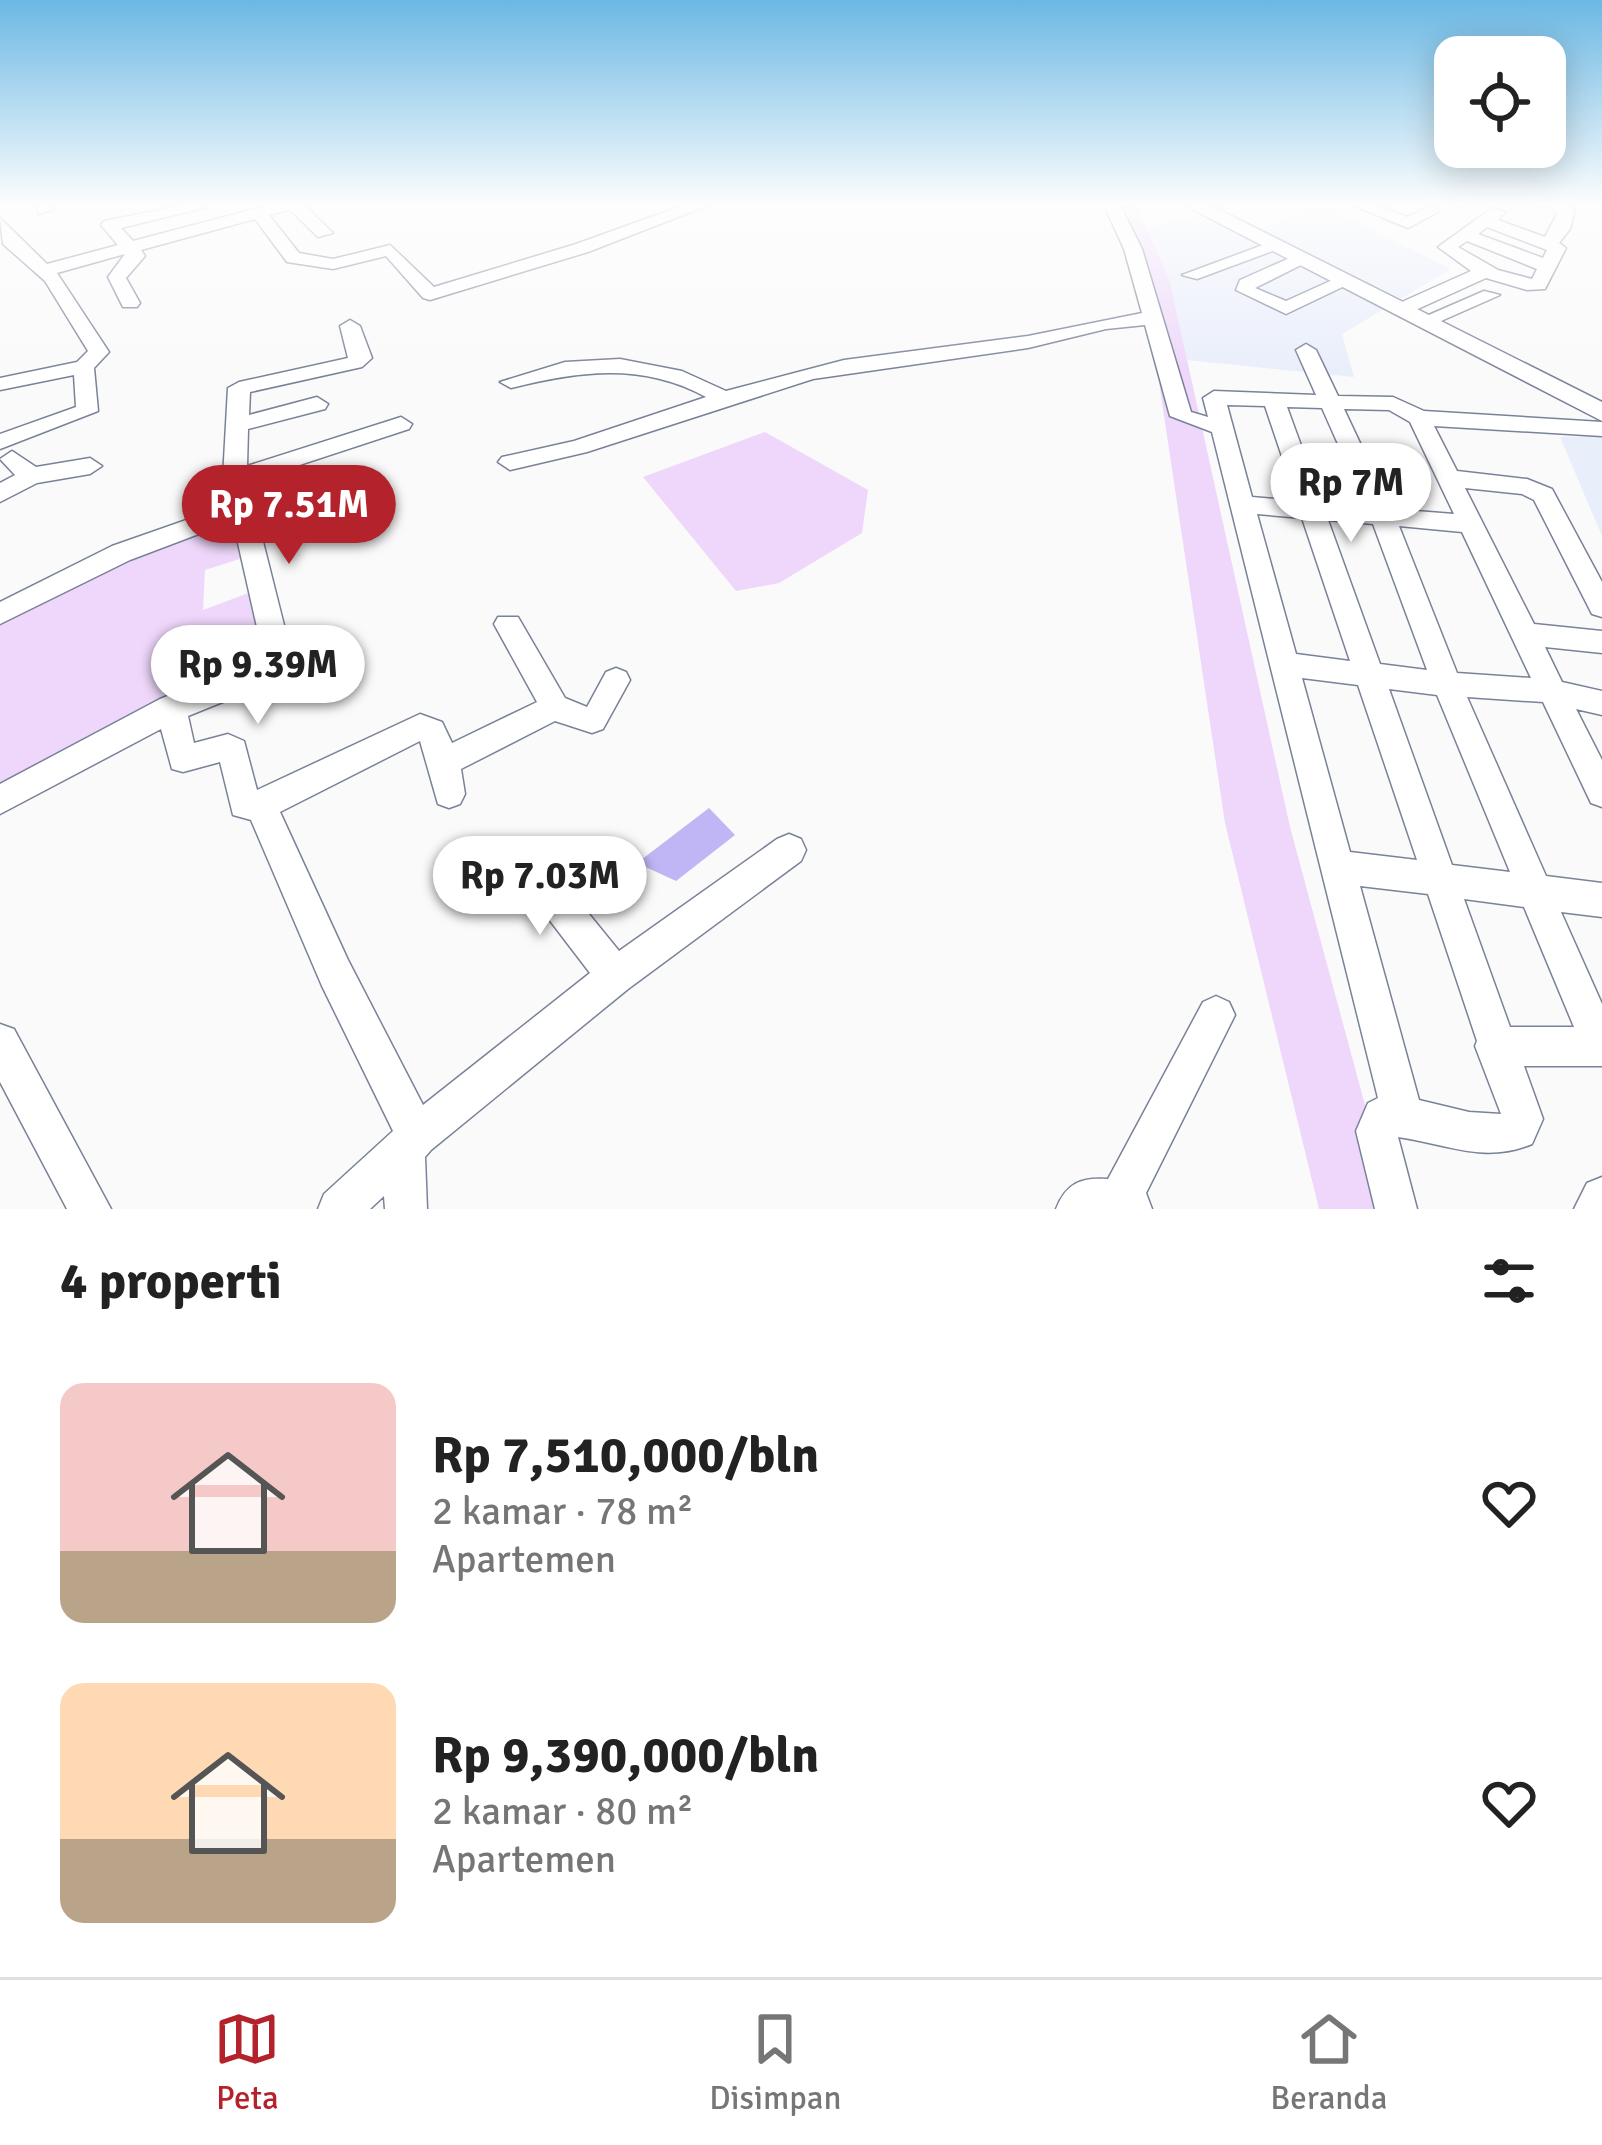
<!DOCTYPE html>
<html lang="id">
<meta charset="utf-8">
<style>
body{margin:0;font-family:Signika,sans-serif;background:#f6f6f6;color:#222;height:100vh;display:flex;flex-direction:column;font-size:45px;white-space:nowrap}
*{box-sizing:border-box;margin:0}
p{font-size:39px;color:#767676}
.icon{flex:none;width:66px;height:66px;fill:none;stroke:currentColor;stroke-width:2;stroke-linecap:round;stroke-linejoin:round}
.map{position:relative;height:1209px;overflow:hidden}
.panel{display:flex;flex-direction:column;background:#fff;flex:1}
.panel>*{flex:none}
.controls{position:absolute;left:1434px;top:36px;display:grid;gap:24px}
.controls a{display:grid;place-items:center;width:132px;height:132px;border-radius:24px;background:#fff;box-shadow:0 6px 30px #0003;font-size:60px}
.price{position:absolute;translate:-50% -102px;padding:0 27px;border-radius:42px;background:#fff;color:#222;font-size:39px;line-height:78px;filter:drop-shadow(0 3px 6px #0008)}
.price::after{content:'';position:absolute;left:50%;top:72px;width:36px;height:27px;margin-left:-18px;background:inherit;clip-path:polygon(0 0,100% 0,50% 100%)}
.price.selected{background:#b4232b;color:#fff}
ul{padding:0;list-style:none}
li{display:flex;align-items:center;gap:36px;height:300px;padding:0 60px}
li span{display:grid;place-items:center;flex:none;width:336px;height:240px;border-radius:24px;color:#555}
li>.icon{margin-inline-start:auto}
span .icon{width:144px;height:144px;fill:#fffc;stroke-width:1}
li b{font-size:51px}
h2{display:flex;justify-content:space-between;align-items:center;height:144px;padding:0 60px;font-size:51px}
.tabs{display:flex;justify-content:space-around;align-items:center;height:168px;border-top:3px solid #e0e0e0;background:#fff;font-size:33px;color:#767676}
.tabs a{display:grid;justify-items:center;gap:6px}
.tabs .selected{color:#b4232b}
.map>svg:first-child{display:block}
</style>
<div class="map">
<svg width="1602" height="1209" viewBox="0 0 1602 1209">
<rect width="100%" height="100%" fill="#fafafa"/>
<!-- built -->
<path fill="#e9eefb" d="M1321,205L1451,269L1342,334L1354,377L1187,360L1169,278L1147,229L1197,215L1242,237Z
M1602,436V536L1560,437Z"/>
<!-- green -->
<path fill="#eed7fa" d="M1111,203H1135L1169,278L1290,827L1393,1209H1319L1225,823L1144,282Z
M765,432L868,490L862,533L779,583L736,591L643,477Z
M248,509L249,556L205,570L203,610L259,589L272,649L0,797V619L178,532Z"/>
<!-- building -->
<path fill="#c0b6f5" d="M709,808L735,835L676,881L637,863Z"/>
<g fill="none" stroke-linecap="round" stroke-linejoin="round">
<defs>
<path id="minor" d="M35,203H51L53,210L39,214Z
M194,203L207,207L121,228L133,241L277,203H302L333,233L318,237L290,210L269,215L299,253L333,259L390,245L434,287L576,244L690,203H714L588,252L430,300L423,298L386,256L333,269L287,262L255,219L141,250L145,256L126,278L140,303L137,307H123L108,277L125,254L57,273L109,352L94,368L98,411L0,449V434L76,407L74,375L0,390V378L77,362L88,351L45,281L3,244L0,218L47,264L118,245L101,225L104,221Z
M1103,203H1119L1142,249L1191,412L1208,417L1203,398L1214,391L1316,395L1296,350L1306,344L1316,350L1338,396L1393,397L1424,411L1602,422V436L1434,426L1457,471L1527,479L1552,489L1602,582V617L1592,614L1534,500L1522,494L1465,488L1534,624L1602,631V653L1545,647L1562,682L1602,691V715L1576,709L1602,760V807L1591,803L1543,702L1467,697L1546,876L1602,883V917L1561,912L1602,1004V1066H1524L1543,1119L1532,1144C1485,1164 1446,1144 1398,1137L1417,1209H1375L1356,1131L1368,1103L1378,1098L1212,432L1170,416L1145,325L1106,329L1028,348L813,379L587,452L510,470L498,462L502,457L574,441L706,397C642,362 579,371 511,388L500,382L565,362L620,359L682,371L726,391L844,360L1028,336L1142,313L1124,249ZM1227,405L1265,406L1297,501L1252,497ZM1287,407L1322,408L1366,507L1322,503ZM1344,409L1389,410L1410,422L1454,514L1391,509ZM1257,514L1302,518L1350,661L1296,654ZM1328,520L1373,524L1427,670L1380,664ZM1399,526L1462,532L1531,678L1457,673ZM1302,678L1358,685L1417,860L1350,852ZM1389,689L1437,695L1510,872L1452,865ZM1360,886L1428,894L1477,1041L1475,1046L1501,1114L1469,1112L1419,1100ZM1464,899L1524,907L1574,1027H1510Z
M1347,203H1370L1407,217L1432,206L1440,211L1408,228Z
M1539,203H1563L1575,210L1570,229L1559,243L1566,248L1545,289L1527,290L1486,278L1409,313H1395V305L1471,271L1438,247L1492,208L1506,212L1498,220L1545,237L1558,212ZM1487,227L1547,250L1543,258L1478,234ZM1467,241L1537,269L1532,279L1498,270L1458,247Z
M1271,242L1286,246L1197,279L1182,275Z
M1301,253L1310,258L1307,262L1255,288L1286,301L1339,277L1355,281L1286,314L1236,290L1240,280Z
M1484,291L1500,295L1432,325L1415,321Z
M350,320L360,326L372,358L362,367L250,392L249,415L317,397L328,404L325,409L248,429L247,466L401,417L412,424L409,429L248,482L290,649L327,637L337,640L341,648L337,656L188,716L194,743L228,734L244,741L257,790L420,714L442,722L452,743L537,702L494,624L498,617H518L565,698L587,707L606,672L616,668L626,672L630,680L603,729L592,733L555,721L461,769L465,794L460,804L449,808L438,804L420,741L280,812L348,960L423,1105L590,973L509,867L504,856L509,845L521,840L533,845L619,951L777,839L789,834L801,839L806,850L801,861L628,989L431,1150L425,1157L427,1209H385L384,1196L370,1209H318L324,1194L393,1131L322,986L251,820L233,815L220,762L183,772L172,769L161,729L0,814V784L160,699L264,658L233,521L130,560L0,624V602L112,546L229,505L223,478L228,388L239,382L348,358L340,326Z
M12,451L36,467L90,458L102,466L90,474L37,483L0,502V483L15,475L0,459Z
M1216,996L1229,1002L1235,1015L1146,1193L1152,1209H1056C1066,1183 1081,1177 1108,1179L1203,1002Z
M0,1024L14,1029L111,1209H67L0,1082Z
M1602,1177V1209H1574L1587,1183Z"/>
<path id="major" d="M1180,203H1206L1602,402V421Z"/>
</defs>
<!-- minor casing -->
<use href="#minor" stroke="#798298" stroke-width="3"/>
<!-- major casing -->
<use href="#major" stroke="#798298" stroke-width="3"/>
<!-- minor -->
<use href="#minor" fill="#fff" fill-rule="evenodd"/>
<!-- major -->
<use href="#major" fill="#fff" fill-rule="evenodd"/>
</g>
<!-- sky -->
<linearGradient id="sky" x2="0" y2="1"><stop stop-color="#6bb8e4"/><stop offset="0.55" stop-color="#fdfdfd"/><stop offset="1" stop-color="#fdfdfd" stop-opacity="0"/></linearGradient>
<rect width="1602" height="372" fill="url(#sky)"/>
</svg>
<div class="controls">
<a><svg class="icon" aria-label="locate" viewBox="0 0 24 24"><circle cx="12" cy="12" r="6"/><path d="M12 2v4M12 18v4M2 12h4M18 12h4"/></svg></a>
</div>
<b class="price" style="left:1351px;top:545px">Rp 7M</b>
<b class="price selected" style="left:289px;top:567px">Rp 7.51M</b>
<b class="price" style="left:258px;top:727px">Rp 9.39M</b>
<b class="price" style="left:540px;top:938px">Rp 7.03M</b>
</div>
<section class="panel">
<h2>4 properti<svg class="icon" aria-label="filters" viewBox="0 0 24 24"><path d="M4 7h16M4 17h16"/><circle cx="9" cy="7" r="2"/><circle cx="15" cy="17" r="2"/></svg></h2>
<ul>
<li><span style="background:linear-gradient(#f6c9c9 70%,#b9a48a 0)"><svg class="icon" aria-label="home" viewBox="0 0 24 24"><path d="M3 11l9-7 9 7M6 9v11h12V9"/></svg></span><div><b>Rp 7,510,000/bln</b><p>2 kamar · 78 m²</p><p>Apartemen</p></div><svg class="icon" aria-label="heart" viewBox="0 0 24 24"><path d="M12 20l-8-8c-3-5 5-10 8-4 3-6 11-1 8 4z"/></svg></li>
<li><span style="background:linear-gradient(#ffd9b3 65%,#b9a48a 0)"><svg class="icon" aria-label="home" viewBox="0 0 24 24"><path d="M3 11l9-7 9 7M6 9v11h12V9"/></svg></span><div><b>Rp 9,390,000/bln</b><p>2 kamar · 80 m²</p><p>Apartemen</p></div><svg class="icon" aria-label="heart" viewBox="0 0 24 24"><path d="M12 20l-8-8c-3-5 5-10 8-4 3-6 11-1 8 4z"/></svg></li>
</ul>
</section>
<nav class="tabs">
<a class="selected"><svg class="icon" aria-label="map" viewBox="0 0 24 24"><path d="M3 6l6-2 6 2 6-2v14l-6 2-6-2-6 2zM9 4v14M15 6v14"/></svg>Peta</a>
<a><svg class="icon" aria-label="saved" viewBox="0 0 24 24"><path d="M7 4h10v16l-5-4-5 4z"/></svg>Disimpan</a>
<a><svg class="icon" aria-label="home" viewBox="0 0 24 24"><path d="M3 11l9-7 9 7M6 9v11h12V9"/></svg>Beranda</a>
</nav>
